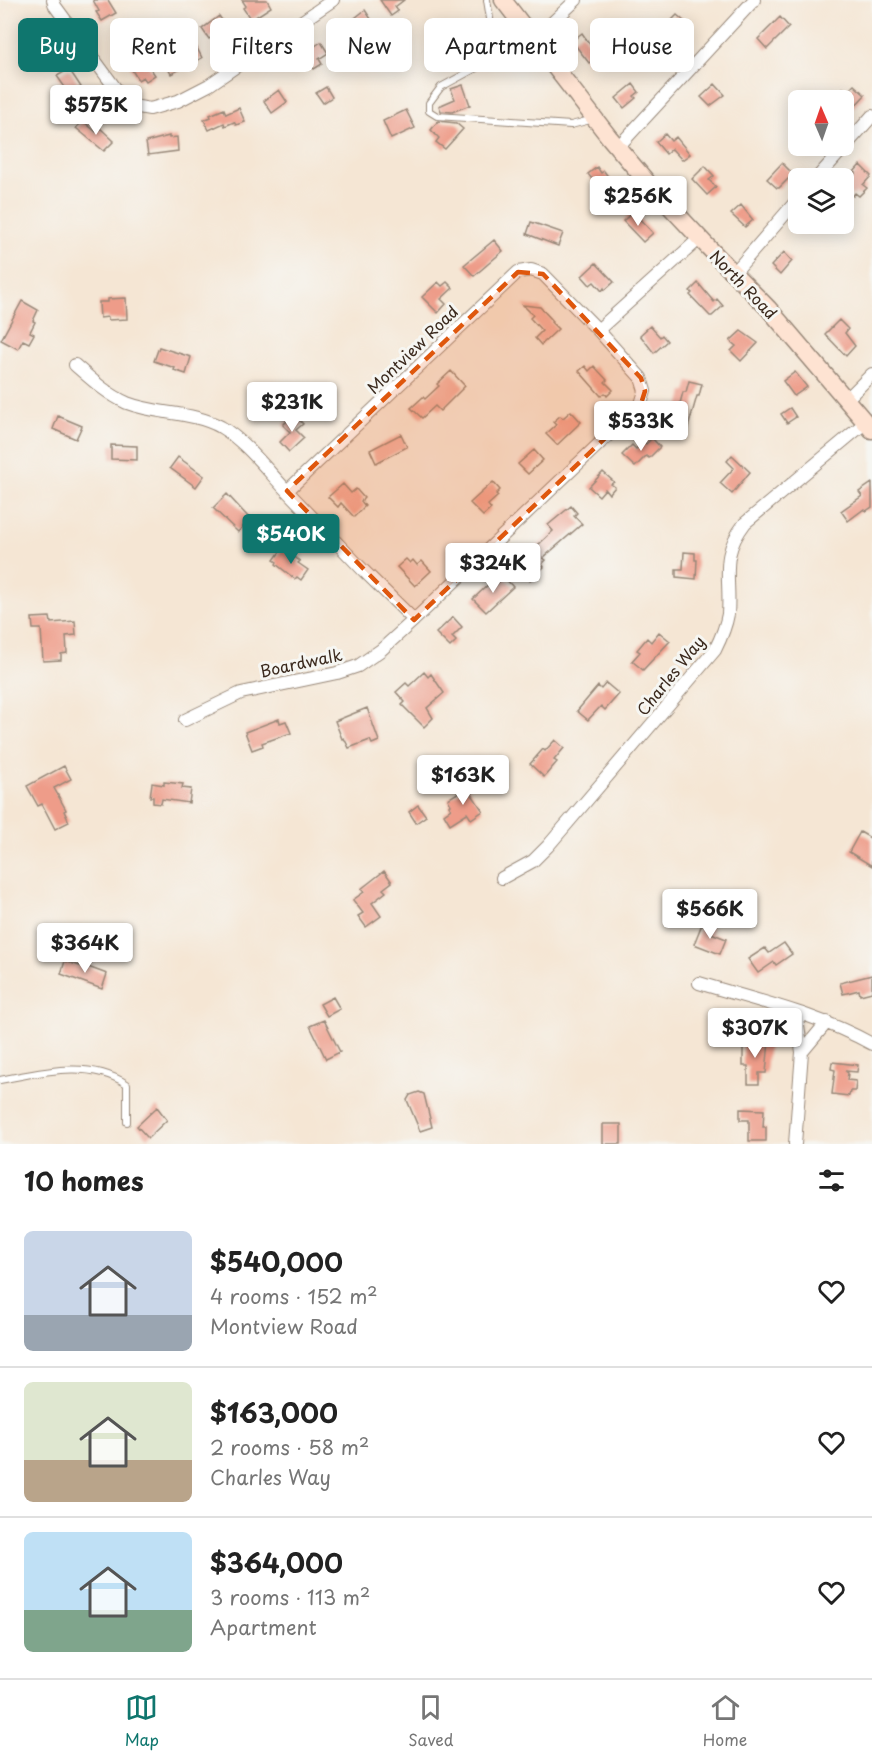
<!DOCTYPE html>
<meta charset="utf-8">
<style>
body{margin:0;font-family:"Playpen Sans",sans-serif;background:#f6f6f6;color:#222;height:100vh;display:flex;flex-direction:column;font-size:22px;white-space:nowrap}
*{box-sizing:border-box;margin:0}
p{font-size:20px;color:#767676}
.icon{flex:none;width:33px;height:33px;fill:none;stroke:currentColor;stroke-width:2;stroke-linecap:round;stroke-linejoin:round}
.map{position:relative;height:1144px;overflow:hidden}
.side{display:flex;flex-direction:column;background:#fff;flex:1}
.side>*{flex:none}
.top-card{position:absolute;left:18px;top:18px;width:837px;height:54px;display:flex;gap:12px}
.needle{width:39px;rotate:358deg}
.controls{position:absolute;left:788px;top:90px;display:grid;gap:12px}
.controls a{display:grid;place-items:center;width:66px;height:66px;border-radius:9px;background:#fff;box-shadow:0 3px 15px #0003;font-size:30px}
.price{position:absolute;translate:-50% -51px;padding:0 14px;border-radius:6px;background:#fff;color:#222;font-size:20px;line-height:39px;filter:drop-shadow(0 2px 3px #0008)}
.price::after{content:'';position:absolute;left:50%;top:36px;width:18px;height:14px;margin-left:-9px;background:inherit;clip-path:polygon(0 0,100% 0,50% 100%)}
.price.selected{background:#0f766e;color:#fff}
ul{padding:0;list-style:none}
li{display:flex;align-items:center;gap:18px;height:150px;padding:0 24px}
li+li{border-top:2px solid #e0e0e0}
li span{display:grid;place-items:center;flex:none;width:168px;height:120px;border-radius:9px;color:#555}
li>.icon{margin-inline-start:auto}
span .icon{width:72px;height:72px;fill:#fffc;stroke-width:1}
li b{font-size:26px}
h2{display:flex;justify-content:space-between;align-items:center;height:72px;padding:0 24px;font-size:26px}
.tag{padding:0 21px;border-radius:9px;background:#fff;box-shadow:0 3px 15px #0003;font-size:21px;line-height:54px}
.tag.selected{background:#0f766e;color:#fff}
.menu{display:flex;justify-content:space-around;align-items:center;height:84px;border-top:2px solid #e0e0e0;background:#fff;font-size:16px;color:#767676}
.menu a{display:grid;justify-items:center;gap:3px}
.menu .selected{color:#0f766e}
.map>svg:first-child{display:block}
</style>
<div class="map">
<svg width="872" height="1144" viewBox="0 0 872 1144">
<rect width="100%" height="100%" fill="#f6f6f2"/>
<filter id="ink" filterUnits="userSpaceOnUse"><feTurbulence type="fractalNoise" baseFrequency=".0167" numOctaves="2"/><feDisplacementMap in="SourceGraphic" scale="12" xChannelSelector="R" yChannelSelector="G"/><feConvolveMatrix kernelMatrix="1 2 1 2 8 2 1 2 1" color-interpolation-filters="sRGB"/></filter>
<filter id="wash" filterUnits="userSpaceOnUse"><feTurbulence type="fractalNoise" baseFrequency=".008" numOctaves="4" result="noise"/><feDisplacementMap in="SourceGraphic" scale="24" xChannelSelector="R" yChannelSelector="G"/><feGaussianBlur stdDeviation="1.35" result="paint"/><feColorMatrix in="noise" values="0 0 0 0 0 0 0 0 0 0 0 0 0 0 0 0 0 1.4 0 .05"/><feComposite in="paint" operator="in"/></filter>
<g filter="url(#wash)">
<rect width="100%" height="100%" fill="#f5e6d4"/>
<g id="blocks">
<!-- building -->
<path fill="#ee9c89" d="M93,0H108L116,13L102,21L96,12L99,11Z
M242,0H267L271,7L251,20L243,8L246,6Z
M380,0H404L395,7L398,11L391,16Z
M365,10L373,22L343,43L336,33Z
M677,15L692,28L671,50L655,34L667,21L669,23Z
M219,16L227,27L209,39L202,29Z
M780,17L789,27L767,49L758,39Z
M34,25L37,30L39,28L53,48L35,60L30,53L37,49L25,32Z
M582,33L598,56L589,63L572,41Z
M321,42L328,53L319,59L322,64L314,69L311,65L304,70L296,59Z
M189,46L190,49L196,46L202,58L171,74L163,59Z
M137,49L155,75L146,81L143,77L138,80L124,57Z
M69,69L81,87L77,89L81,95L69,102L61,89L64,86L57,76Z
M633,84L639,92L634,96L636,98L624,108L616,98Z
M715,84L725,95L710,106L701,97Z
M463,85L470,105L452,112L441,111L439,106L455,99L451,89Z
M854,85L865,95L853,108L837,94L843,88L847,92Z
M326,87L332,97L323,103L316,93Z
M279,90L287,102L272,113L264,101Z
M239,108L245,122L236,125L234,122L225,126L224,123L209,130L204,120L211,117L210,115L224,109L226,114Z
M406,110L415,128L391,139L383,121Z
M83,121L96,132L100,128L114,141L104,151L76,128Z
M438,121L456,123L463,129L445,149L436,142L439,138L431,130Z
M665,134L671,141L676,137L690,154L682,160L672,149L666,154L656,142Z
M169,136V138L177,137L178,151L148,155L146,142Z
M782,163L793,174L779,188H777L767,179Z
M860,165L871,176L863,185L867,188L859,196L855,193L853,196L843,187L856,173L854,172Z
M705,166L714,176L709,180L716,187L707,195L692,179Z
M597,167L601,173L604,171L614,185L603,193L588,174Z
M741,205L753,220L745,227L731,214Z
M633,212L653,233L643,242L623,221Z
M531,222L563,233L558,246L527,234Z
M494,240L503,251L474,276L464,265Z
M784,252L792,261L780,275L771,266Z
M596,263L614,282L605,290L604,288L602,291L594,282L590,285L582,276Z
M438,282L442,286L447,282L453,288L441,299L446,304L438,313L422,297Z
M698,283L714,302L717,299L723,306L712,316H710L690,295L692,293L690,291Z
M126,298L127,319L108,320V317L100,318L99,302H108V299Z
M22,301L38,310L33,321L35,322L30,332L34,334L29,343L23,340L18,349L1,340Z
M523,305L540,307L552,320L551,322L558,329L541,345L535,338L542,331L530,318L533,315Z
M839,320L848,329L845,333L855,346L846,356L825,334Z
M650,326L660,337L662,335L667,341L654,353L640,335Z
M741,331L758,343L741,361L731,351L736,346L730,341Z
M159,347L191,357L186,374L174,370L175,368L154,361Z
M585,366L589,371L594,366L607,380L605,382L613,390L607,396L605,393L601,396L579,371Z
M451,371L465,386L440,411L435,406L422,418L411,408L423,397L425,399L439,386L437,384Z
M795,372L807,387L794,396L783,381Z
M689,381L702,384L699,396H697L685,438L678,436L683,417L677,415L683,392H686Z
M790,408L796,417L787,423L781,414Z
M571,411L581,422L557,445L546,434L556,425L553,422L560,416L563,418Z
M294,414L303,424L296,430L304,438L289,452L280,442L290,432L283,425Z
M58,416L82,426L76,439L53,429Z
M401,434L407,447L376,463L370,450Z
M652,438L660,447L649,458L646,456L635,467L622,455L632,445L636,449L644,442L646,444Z
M111,445L137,446V460L111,459Z
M534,450L543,460L528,474L518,464Z
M732,455L750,472L732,494L720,483L734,468L727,461Z
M178,457L204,476L196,487L170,468Z
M603,472L614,482L611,484L615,487L609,494L605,489L599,496L589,487Z
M493,482L500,490L496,494L498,496L488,505L491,509L483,516L470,503Z
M872,483V507L866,511L864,509L848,521L841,511L862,496L859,492Z
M343,484L351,493L356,489L364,498L361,501L365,506L354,517L341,503L338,507L328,497Z
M227,494L250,519L238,532L213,508Z
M571,506L577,513L574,516L582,524L543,558L546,560L542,564L544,567L530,580L513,562L521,554L525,557L553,531L548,525Z
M282,549L300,561L298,563L308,570L301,580L297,577L295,579L276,564L277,562L274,560Z
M684,552L695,553V560H697L696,579L676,577V569H683Z
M406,559L410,563L413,560L417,565L422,561L431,571L415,586L397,567Z
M504,577L513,587L486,612L473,599L490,583L494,586Z
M50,617L51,623L75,621L76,635L66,636L67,653L61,654V660L43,661L41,629H33L32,618Z
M453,617L462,627L452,637L456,641L450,647L436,633Z
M659,632L670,641L643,670L632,661L640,652L637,650L647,638L651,642Z
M424,672L428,677L431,674L444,693L427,708L433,718L424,727L402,705L405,702L396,692L406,683L409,686Z
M606,683L619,694L605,710L601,706L588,720L577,711L598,686L601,689Z
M367,708L379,741L372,744L370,740L349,748L344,738L342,739L335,721Z
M279,719L280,723L286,721L291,733L262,743L263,746L252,750L245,732Z
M555,740L564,748L554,760L557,762L544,777L530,764L543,749L545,751Z
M64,766L71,779L54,788L66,810L64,811L69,822L55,829L42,804L38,806L27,786Z
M164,782L183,784L182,788L191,789L189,803L162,799L161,804L153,803V797H150L152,783L164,785Z
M467,787L483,811L471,819L467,813L450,824L444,814L451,809L449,806L451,805L448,799Z
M418,805L426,816L416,823L409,812Z
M860,832L872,839V866L849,852Z
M384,871L392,882L383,889L386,892L372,903L381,916L366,927L358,916L363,913L353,900L364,892L361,889Z
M702,924L712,928L711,933L726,939L720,954L694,944Z
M784,943L792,954L776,965L774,962L758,973L748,959L765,948L769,953Z
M82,960L90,962L88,967L107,974L102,989L61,974L65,961L80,966Z
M872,975V992L860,995L859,990L843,994L840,983Z
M333,997L340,1009L327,1016L320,1004Z
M324,1020L340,1052L326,1059L310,1026Z
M743,1041H769L766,1073H759V1084H748V1066H743Z
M832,1062L858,1065L857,1072L845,1071L848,1073L847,1080L856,1081L855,1091H850L849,1096L832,1094L835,1070L831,1069Z
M419,1092L424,1094L432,1127L420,1131L407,1100L410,1095Z
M157,1107L167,1120L148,1138L137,1126Z
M740,1109L764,1110L763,1127H766V1141H749V1120H740Z
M603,1124H621V1144H603Z"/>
</g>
</g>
<g filter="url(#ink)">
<use href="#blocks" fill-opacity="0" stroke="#988879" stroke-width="1.5"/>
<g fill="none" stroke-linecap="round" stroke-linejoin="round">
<defs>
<path id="lane" d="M487,0L494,44L489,57L478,67L441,87L429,103V111L437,116L571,125L594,119
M0,1080C42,1072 89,1059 127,1084V1122"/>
<path id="street" d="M53,0L55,6L124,100L133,106L150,109L178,101L209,85L333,0
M534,40L576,0
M618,147L754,0
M817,178L872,116
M734,273L798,199
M598,330L543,274L531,270L518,272L287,491L364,571L414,620L641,404L645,391L641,378L598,330L700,238
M75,365C91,379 107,394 127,403C158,415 192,411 221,427C246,442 267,470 287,491
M847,399L872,374
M185,720L241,693L337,673L358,666L381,650L414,620
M502,878L533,861L548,846L715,650C721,638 726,626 728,614C731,576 719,557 745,523L866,422
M699,983C758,1001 818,1014 872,1044
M802,1052L827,1022
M795,1144L802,1052L796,1012"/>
<path id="secondary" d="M503,0L609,137L647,182L708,247L768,308L872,430"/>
</defs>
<!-- lane casing -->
<use href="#lane" stroke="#988879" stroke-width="8"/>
<!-- street casing -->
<use href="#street" stroke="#988879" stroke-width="14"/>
<!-- secondary casing -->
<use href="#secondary" stroke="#988879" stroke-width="19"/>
<!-- lane -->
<use href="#lane" stroke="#fff" stroke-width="6"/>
<!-- street -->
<use href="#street" stroke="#fff" stroke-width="12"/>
<!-- secondary -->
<use href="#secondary" stroke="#fee3d2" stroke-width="16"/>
</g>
</g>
<!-- marked area -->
<path fill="#df570d" fill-opacity="0.2" stroke="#df570d" stroke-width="4.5" stroke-dasharray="12 8" stroke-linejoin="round" d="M518,272L543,274L641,378L645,391L641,404L414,620L287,491Z"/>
<g text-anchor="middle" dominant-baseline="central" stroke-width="6" stroke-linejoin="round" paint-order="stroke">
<!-- street labels -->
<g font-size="16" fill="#3b2a1e" stroke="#f6f6f2">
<text transform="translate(744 284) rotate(46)">North Road</text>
<text transform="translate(412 349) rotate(-44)">Montview Road</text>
<text transform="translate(301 662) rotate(-12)">Boardwalk</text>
<text transform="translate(670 675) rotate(-51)">Charles Way</text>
</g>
</g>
</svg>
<div class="controls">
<a><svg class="needle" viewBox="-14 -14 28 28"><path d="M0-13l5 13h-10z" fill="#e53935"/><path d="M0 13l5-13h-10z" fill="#767676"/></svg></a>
<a><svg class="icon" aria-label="layers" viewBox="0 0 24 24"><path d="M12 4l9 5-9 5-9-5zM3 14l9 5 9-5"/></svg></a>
</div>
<b class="price" style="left:96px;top:136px">$575K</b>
<b class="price" style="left:638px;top:227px">$256K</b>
<b class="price" style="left:292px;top:433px">$231K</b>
<b class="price" style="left:641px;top:452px">$533K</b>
<b class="price selected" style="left:291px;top:565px">$540K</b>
<b class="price" style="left:493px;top:594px">$324K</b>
<b class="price" style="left:463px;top:806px">$163K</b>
<b class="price" style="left:710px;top:940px">$566K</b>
<b class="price" style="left:85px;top:974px">$364K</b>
<b class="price" style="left:755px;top:1059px">$307K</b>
<div class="top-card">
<a class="tag selected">Buy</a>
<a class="tag">Rent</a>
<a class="tag">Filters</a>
<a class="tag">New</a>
<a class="tag">Apartment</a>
<a class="tag">House</a>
</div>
</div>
<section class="side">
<h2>10 homes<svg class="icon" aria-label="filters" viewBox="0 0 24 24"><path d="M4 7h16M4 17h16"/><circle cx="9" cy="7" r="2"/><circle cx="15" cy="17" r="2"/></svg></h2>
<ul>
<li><span style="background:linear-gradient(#c9d6e8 70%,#9aa5b1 0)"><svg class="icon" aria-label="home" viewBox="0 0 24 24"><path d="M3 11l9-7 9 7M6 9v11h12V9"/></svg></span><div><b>$540,000</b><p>4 rooms · 152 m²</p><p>Montview Road</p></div><svg class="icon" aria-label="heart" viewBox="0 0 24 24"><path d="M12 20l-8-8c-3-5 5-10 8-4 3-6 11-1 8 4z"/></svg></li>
<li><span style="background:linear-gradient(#dfe7d0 65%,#b9a48a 0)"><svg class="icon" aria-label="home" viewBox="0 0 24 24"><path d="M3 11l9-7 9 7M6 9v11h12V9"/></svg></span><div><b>$163,000</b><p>2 rooms · 58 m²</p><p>Charles Way</p></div><svg class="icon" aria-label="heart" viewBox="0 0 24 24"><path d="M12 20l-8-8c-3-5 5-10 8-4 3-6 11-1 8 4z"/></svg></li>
<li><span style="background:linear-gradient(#bfe0f5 65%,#7fa58c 0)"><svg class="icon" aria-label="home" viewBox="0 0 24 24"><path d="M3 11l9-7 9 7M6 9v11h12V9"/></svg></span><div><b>$364,000</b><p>3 rooms · 113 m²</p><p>Apartment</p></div><svg class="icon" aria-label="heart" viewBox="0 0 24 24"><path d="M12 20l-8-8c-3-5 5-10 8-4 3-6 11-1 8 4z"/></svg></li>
</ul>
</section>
<nav class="menu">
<a class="selected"><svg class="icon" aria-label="map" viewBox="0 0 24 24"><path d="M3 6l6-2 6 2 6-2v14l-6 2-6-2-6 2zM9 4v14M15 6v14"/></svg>Map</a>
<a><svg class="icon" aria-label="saved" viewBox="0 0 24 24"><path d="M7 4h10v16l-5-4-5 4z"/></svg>Saved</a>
<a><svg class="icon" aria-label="home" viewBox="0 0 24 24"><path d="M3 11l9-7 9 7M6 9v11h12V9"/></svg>Home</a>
</nav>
